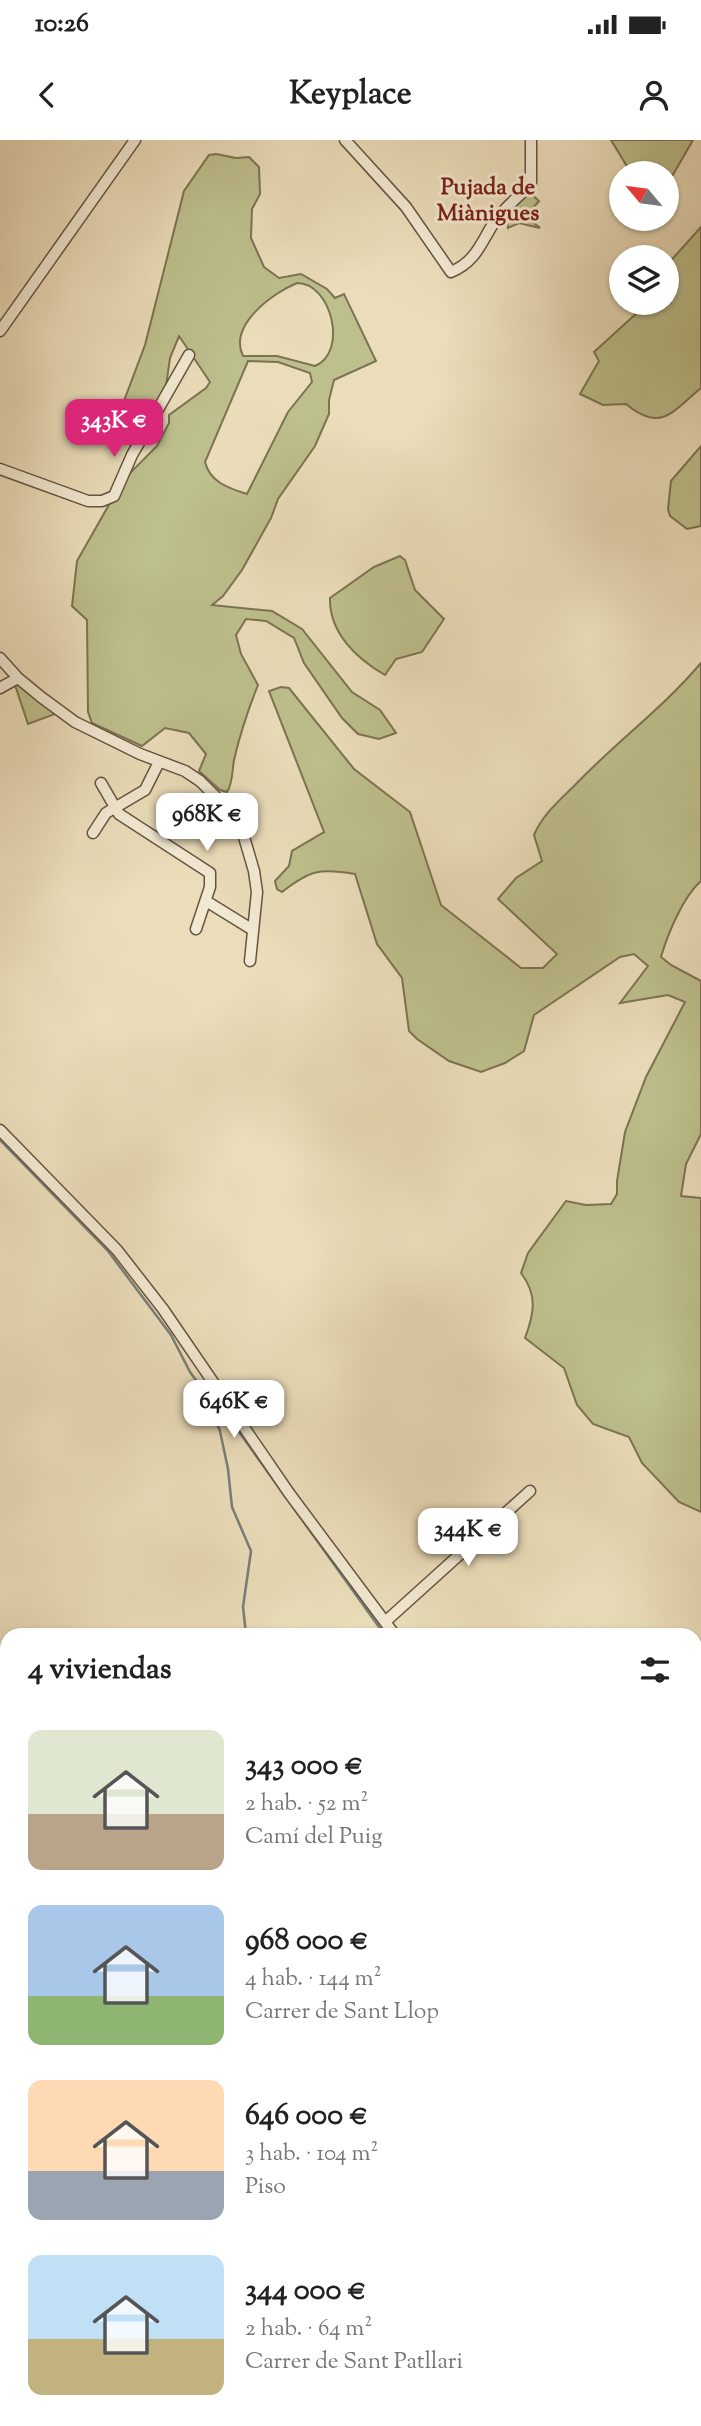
<!DOCTYPE html>
<html lang="es">
<meta charset="utf-8">
<style>
body{margin:0;font-family:"Sorts Mill Goudy",serif;background:#f6f6f6;color:#222;height:100vh;display:flex;flex-direction:column;font-size:26px;white-space:nowrap}
*{box-sizing:border-box;margin:0}
p{font-size:23px;color:#767676}
.icon{flex:none;width:38px;height:38px;fill:none;stroke:currentColor;stroke-width:2;stroke-linecap:round;stroke-linejoin:round}
.map{position:relative;flex:1;overflow:hidden}
.drawer{position:absolute;left:0px;top:1488px;width:702px;height:800px;display:flex;flex-direction:column;background:#fff;border-radius:21px 21px 0 0;box-shadow:0 2px 5px #0004}
.drawer>*{flex:none}
.needle{width:46px;rotate:299deg}
.tools{position:absolute;left:609px;top:21px;display:grid;gap:14px}
.tools a{display:grid;place-items:center;width:70px;height:70px;border-radius:50%;background:#fff;box-shadow:0 2px 5px #0004;font-size:35px}
.price{position:absolute;translate:-50% -60px;padding:0 16px;border-radius:14px;background:#fff;color:#222;font-size:23px;line-height:46px;filter:drop-shadow(0 2px 4px #0008)}
.price::after{content:'';position:absolute;left:50%;top:42px;width:21px;height:16px;margin-left:-10px;background:inherit;clip-path:polygon(0 0,100% 0,50% 100%)}
.price.on{background:#db2777;color:#fff}
ul{padding:0;list-style:none}
li{display:flex;align-items:center;gap:21px;height:175px;padding:0 28px}
li span{display:grid;place-items:center;flex:none;width:196px;height:140px;border-radius:14px;color:#555}
li>.icon{margin-inline-start:auto}
span .icon{width:84px;height:84px;fill:#fffc;stroke-width:1}
li b{font-size:30px}
h2{display:flex;justify-content:space-between;align-items:center;height:84px;padding:0 28px;font-size:30px}
.status{display:flex;justify-content:space-between;align-items:center;height:49px;padding:0 35px;background:#fff;direction:ltr}
.status svg{height:19px;fill:currentColor}
header{display:flex;justify-content:space-between;align-items:center;height:91px;padding:0 28px;background:#fff;font-size:32px;font-weight:700}
.map>svg:first-child{display:block}
</style>
<div class="status"><b>10:26</b><svg viewBox="0 0 49 12"><path d="M0 12V9h3v3zM5 12V6h3v6zM10 12V3h3v9zM15 12V0h3v12zM26 1h20v11H26zM47 4h2v5h-2z"/></svg></div>
<header><svg class="icon" aria-label="back" viewBox="0 0 24 24"><path d="M15 5l-7 7 7 7"/></svg>Keyplace<svg class="icon" aria-label="person" viewBox="0 0 24 24"><circle cx="12" cy="8" r="4"/><path d="M4 21q1-7 8-7t8 7"/></svg></header>
<div class="map">
<svg width="701" height="2286" viewBox="0 0 701 2286">
<rect width="100%" height="100%" fill="#ebddba"/>
<filter id="stains"><feTurbulence type="fractalNoise" baseFrequency=".00286" numOctaves="4"/><feColorMatrix values="0 0 0 0 .2 0 0 0 0 .09 0 0 0 0 .02 0 0 0 .5 -.17"/></filter>
<radialGradient id="worn" r=".72"><stop offset=".6" stop-color="#630" stop-opacity="0"/><stop offset="1" stop-color="#630" stop-opacity=".3"/></radialGradient>
<!-- green -->
<path fill="#bdbf8c" stroke="#7c7352" stroke-width="2" fill-rule="evenodd" d="M611,0H693L667,45V33H631Z
M216,14L236,18L249,17L259,27L260,54L252,69L251,98L264,127L279,138L301,134L327,149L335,158L344,154L376,221L334,240L329,260V274L315,306L278,359L271,378L242,430L223,456L212,465L272,471L302,489L352,552L380,570L396,593L379,599L358,594L342,578L304,523L294,498L266,481L246,479L236,495L241,514L258,545C248,570 240,594 234,620C232,631 233,643 227,652L220,650L199,631L206,614L189,593L165,588L142,606L92,583L88,572L87,480L72,466L77,421L123,340L157,306L169,283V275L206,248L210,242L179,196L170,218L165,253L140,296L116,282L145,205L184,51L209,15ZM297,143C332,143 348,213 315,226L277,216H243C228,185 273,153 297,143ZM248,221L278,222L310,233L312,242L288,272L247,354C228,348 210,342 205,322Z
M527,50L539,61L526,76L540,88L519,83L508,88L505,73Z
M701,87V248C672,272 661,293 626,264L603,265L580,254L599,221L594,212L638,172L640,163H667V125Z
M701,306V386L687,389L670,376L668,369L671,341Z
M400,416L405,420L415,450L444,479L422,512L396,519L385,535C357,519 329,493 330,458L374,427Z
M701,523V741C683,757 668,793 661,817L671,825L701,841V994L686,1024L681,1056L701,1058V1372L679,1362L642,1323L629,1297L593,1284L577,1265L564,1228L525,1198C534,1174 538,1155 521,1133L528,1113L566,1061L586,1065L611,1064L617,1054V1041L625,992L646,937L685,862L668,855L620,863L648,826L634,814L620,817L534,875L524,911L505,923L481,932L449,921L417,899L409,891L402,838L377,804L355,734C320,728 310,730 282,752L277,749L275,741L289,726L292,711L324,692L269,551L281,547L289,548L354,629L410,672L441,765L521,828H543L557,814L498,759L516,738L542,721L534,695C543,674 558,662 574,646C615,603 663,568 701,523Z
M17,543L55,574L28,584L15,545Z
M0,1954L7,1959V2280H668L673,2286H0Z"/>
<g fill="none" stroke-linecap="round" stroke-linejoin="round">
<!-- stream -->
<path stroke="#767f7a" stroke-width="2.5" d="M0,1000L108,1111L171,1195L190,1232L201,1247L220,1291L228,1329L232,1367L251,1411L243,1467L246,1494
M204,1249L234,1285L384,1494
M0,1760L7,1761
M695,1948L701,1940
M0,2099L7,2095
M187,2286L188,2280"/>
<defs>
<path id="minor" d="M345,0L406,67L451,132C475,122 480,105 493,84C503,69 518,57 531,44V0
M0,191L135,0
M0,329L88,361H102L114,356L132,315L189,215
M0,518L18,538L41,557L75,582L140,614L185,631L200,641L239,680L254,731L257,752L250,821
M0,548L18,538
M101,643L119,674L210,733V747L196,789
M93,693L106,673L145,650L159,622
M206,761L253,790
M0,990L117,1110L163,1169L289,1353L394,1494
M385,1482L530,1351
M695,1816L701,1822
M0,2158L7,2155"/>
</defs>
<!-- minor casing -->
<use href="#minor" stroke="#675440" stroke-width="13"/>
<!-- minor -->
<use href="#minor" stroke="#f2e9d2" stroke-width="10"/>
</g>
<g text-anchor="middle" dominant-baseline="central" stroke-width="6" stroke-linejoin="round" paint-order="stroke">
<!-- neighbourhood labels -->
<g font-size="23" font-weight="bold" fill="#7a1f14" stroke="#f2e9d2">
<text x="488" y="48">Pujada de<tspan x="488" dy="26">Miànigues</tspan></text>
</g>
</g>
<rect width="100%" height="100%" filter="url(#stains)"/>
<rect width="100%" height="100%" fill="url(#worn)"/>
</svg>
<div class="tools">
<a><svg class="needle" viewBox="-14 -14 28 28"><path d="M0-13l5 13h-10z" fill="#e53935"/><path d="M0 13l5-13h-10z" fill="#767676"/></svg></a>
<a><svg class="icon" aria-label="layers" viewBox="0 0 24 24"><path d="M12 4l9 5-9 5-9-5zM3 14l9 5 9-5"/></svg></a>
</div>
<b class="price on" style="left:114px;top:319px">343K €</b>
<b class="price" style="left:207px;top:713px">968K €</b>
<b class="price" style="left:234px;top:1300px">646K €</b>
<b class="price" style="left:468px;top:1428px">344K €</b>
<section class="drawer">
<h2>4 viviendas<svg class="icon" aria-label="filters" viewBox="0 0 24 24"><path d="M4 7h16M4 17h16"/><circle cx="9" cy="7" r="2"/><circle cx="15" cy="17" r="2"/></svg></h2>
<ul>
<li><span style="background:linear-gradient(#dfe7d0 60%,#b9a48a 0)"><svg class="icon" aria-label="home" viewBox="0 0 24 24"><path d="M3 11l9-7 9 7M6 9v11h12V9"/></svg></span><div><b>343 000 €</b><p>2 hab. · 52 m²</p><p>Camí del Puig</p></div></li>
<li><span style="background:linear-gradient(#a9c7e8 65%,#8fb573 0)"><svg class="icon" aria-label="home" viewBox="0 0 24 24"><path d="M3 11l9-7 9 7M6 9v11h12V9"/></svg></span><div><b>968 000 €</b><p>4 hab. · 144 m²</p><p>Carrer de Sant Llop</p></div></li>
<li><span style="background:linear-gradient(#ffd9b3 65%,#9aa5b1 0)"><svg class="icon" aria-label="home" viewBox="0 0 24 24"><path d="M3 11l9-7 9 7M6 9v11h12V9"/></svg></span><div><b>646 000 €</b><p>3 hab. · 104 m²</p><p>Piso</p></div></li>
<li><span style="background:linear-gradient(#bfe0f5 60%,#c2b280 0)"><svg class="icon" aria-label="home" viewBox="0 0 24 24"><path d="M3 11l9-7 9 7M6 9v11h12V9"/></svg></span><div><b>344 000 €</b><p>2 hab. · 64 m²</p><p>Carrer de Sant Patllari</p></div></li>
</ul>
</section>
</div>
